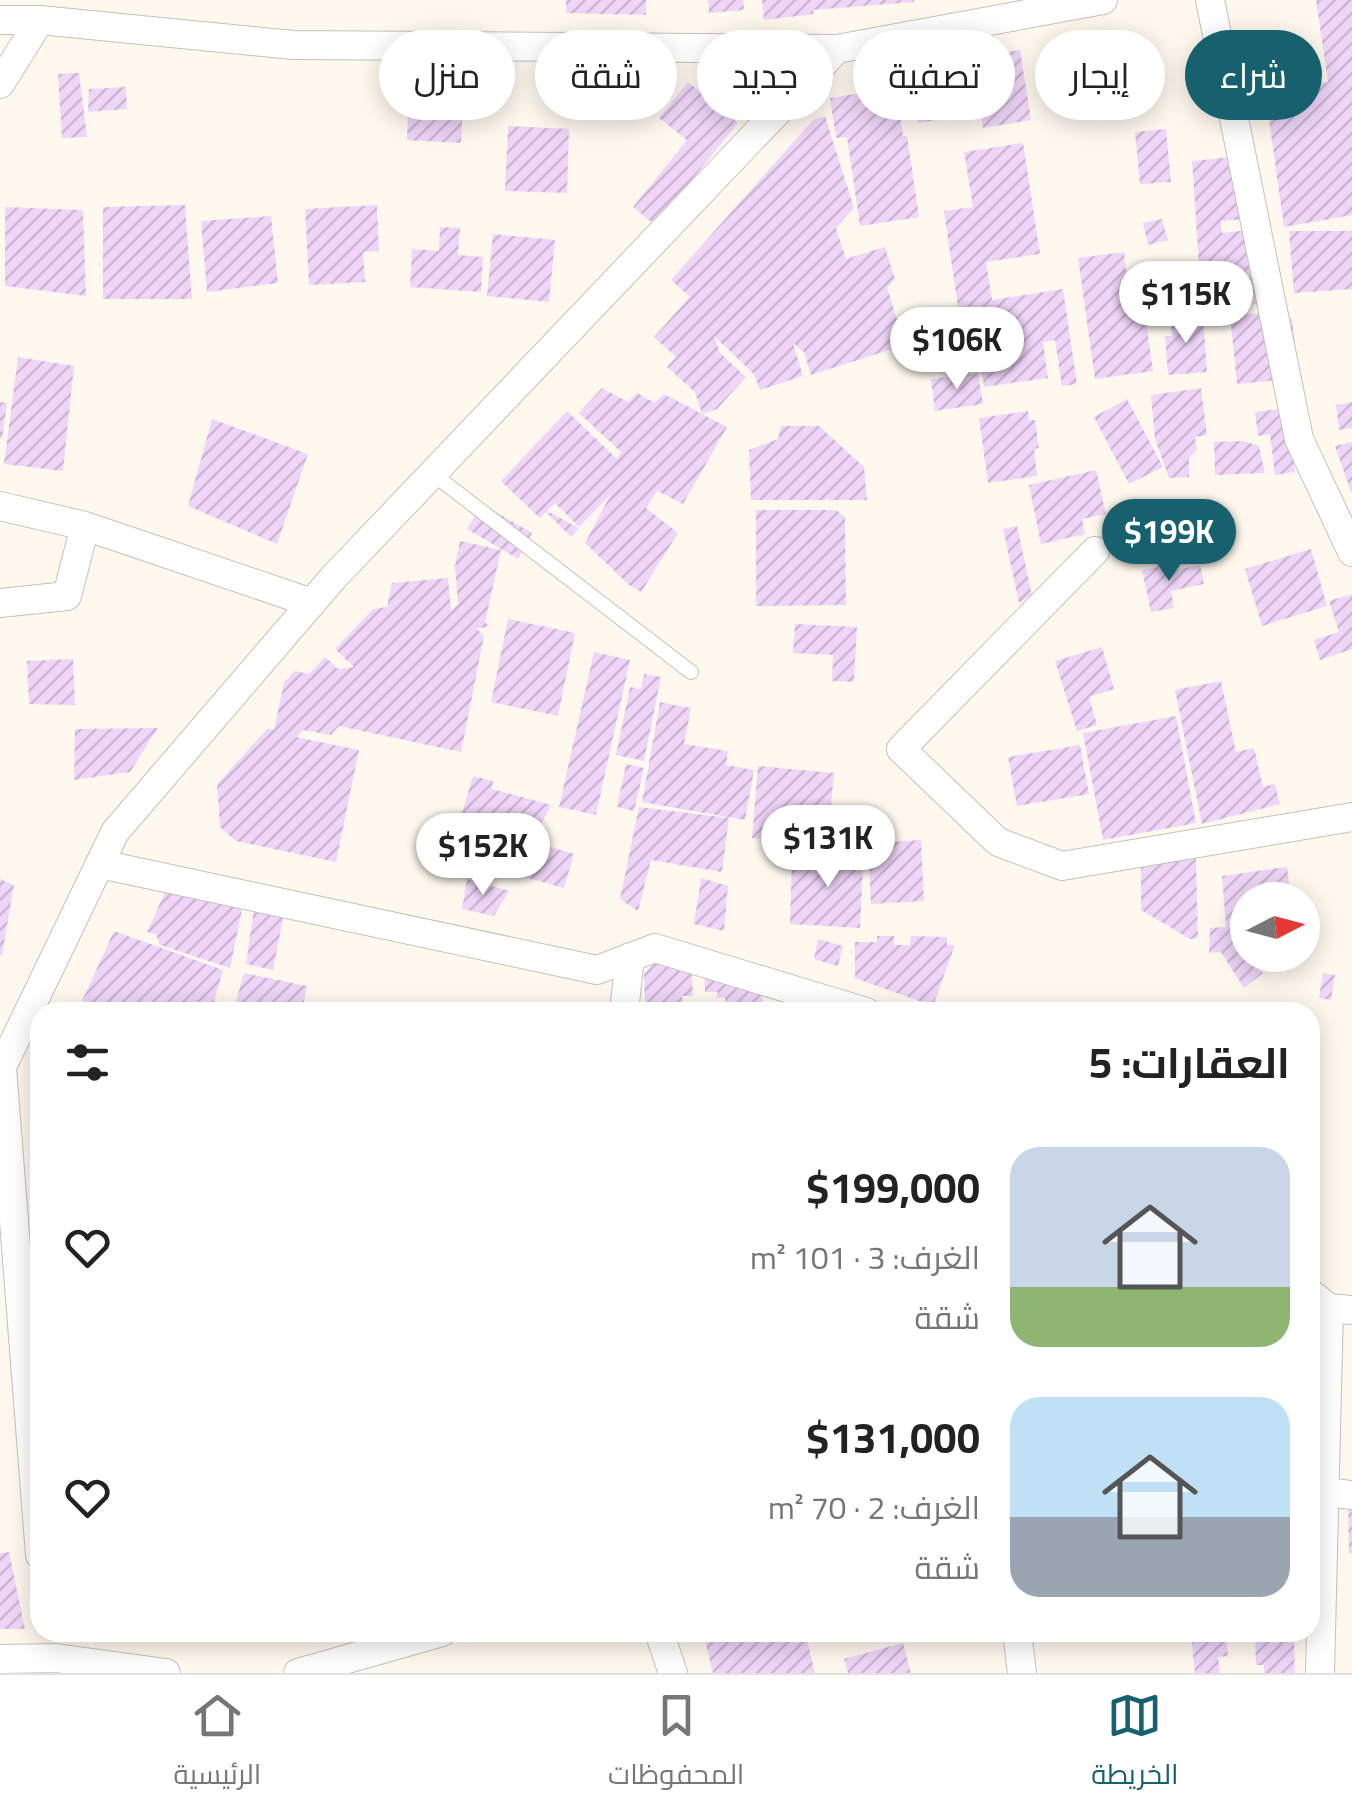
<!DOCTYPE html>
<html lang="ar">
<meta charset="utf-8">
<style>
body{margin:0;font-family:Georgia,Cairo,serif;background:#f6f6f6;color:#222;direction:rtl;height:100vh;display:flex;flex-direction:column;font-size:38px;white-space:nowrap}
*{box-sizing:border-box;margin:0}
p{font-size:32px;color:#767676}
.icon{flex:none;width:55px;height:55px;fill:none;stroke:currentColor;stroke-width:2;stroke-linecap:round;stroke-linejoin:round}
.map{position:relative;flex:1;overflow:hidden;direction:ltr}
.details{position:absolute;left:30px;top:1002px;width:1290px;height:640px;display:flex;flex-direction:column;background:#fff;border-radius:30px;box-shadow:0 5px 25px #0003;direction:rtl}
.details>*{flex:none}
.guide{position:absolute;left:30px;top:30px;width:1292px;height:90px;direction:rtl;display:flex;gap:20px}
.needle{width:65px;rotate:84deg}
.controls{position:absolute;left:1230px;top:882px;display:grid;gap:20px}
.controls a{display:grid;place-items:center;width:90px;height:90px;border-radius:50%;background:#fff;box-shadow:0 5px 25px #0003;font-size:50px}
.price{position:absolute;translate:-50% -85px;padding:0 22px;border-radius:35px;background:#fff;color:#222;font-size:32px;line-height:65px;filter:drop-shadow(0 2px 5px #0008)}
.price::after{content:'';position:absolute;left:50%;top:60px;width:30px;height:22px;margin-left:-15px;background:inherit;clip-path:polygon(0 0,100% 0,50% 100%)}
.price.on{background:#17616f;color:#fff}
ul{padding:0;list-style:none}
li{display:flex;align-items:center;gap:30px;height:250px;padding:0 30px}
li span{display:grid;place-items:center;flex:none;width:280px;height:200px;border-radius:30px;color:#555}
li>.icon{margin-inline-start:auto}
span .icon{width:120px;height:120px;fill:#fffc;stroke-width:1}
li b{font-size:42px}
h2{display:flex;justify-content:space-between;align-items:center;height:120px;padding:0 30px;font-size:42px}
.chip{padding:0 35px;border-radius:45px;background:#fff;box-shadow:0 5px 25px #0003;font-size:35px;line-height:90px}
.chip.on{background:#17616f;color:#fff}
.menu{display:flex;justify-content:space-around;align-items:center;height:140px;border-top:2px solid #e0e0e0;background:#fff;font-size:28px;color:#767676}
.menu a{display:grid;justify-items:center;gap:5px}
.menu .on{color:#17616f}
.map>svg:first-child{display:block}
</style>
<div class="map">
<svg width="1352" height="1673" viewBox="0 0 1352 1673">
<defs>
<pattern id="building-hatch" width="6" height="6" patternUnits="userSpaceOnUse" patternTransform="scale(2.5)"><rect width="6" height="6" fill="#efd5f8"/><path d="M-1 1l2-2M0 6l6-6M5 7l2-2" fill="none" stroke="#ccb6d4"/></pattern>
</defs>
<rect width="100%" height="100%" fill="#fef8ef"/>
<!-- building -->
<path fill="url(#building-hatch)" d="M566,0H646V15L566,13Z
M708,0H743L744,10L709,13Z
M762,0H914V2L813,10L814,14L764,20Z
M1316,0H1352V215L1284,227L1265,91L1328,82Z
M1020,50L1031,120L983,128L979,99L1000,96L994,54Z
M934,58L943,119L918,123L913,90L922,89L918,60Z
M79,73L87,137L62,138L58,74Z
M688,82L738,123L655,225L633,207L687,140L659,118Z
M126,87L127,109L88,112L89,89Z
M409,89L464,92L461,143L407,140Z
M887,89L891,116L900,114L903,136H907L919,217L860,226L847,137L836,138L830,98Z
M825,116L854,208L836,228L846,259L885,247L895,279L887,287L905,345L811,375L804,352L793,343L803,376L760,390L754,374L714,336L720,353L746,377L717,409L702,414L695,392L667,367L676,357L654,337L690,297L671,280L813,120Z
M508,126L569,129L567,193L505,191Z
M1166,129L1171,182L1140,184L1135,132Z
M1023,143L1040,254L986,262L992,300L1063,289L1077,384L1062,386L1055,340L1043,342L1048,378L984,387L980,360L966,363L944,211L973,207L964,152Z
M1242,156L1248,219L1221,221L1222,233L1259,229L1266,303L1202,310L1192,161Z
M185,205L192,299H103V207Z
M377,205L379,251L363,252L365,282L309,285L305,209Z
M5,207L83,210L86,296L5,286Z
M271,216L278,283L207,292L201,221Z
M1162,219L1168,240L1148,245L1143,223Z
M440,227L460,228L458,255L483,257L481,292L410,287L412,249L439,251Z
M1289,231H1352V289L1294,293Z
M493,234L555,240L549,302L487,296Z
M1124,252L1127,278L1158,274L1163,312L1145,314L1153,371L1095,379L1078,258Z
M1268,312L1269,320L1292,318L1298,373L1279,380L1237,384L1230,316Z
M1203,315L1207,372L1168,375L1165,336H1172L1171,317Z
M18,357L74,366L63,471L4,464Z
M978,373L983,404L935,411L931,379Z
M602,388L628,402L637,393L655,403L664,394L727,427L683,504L657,491L646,508L678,533L641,592L628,584L585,543L611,494L579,527L555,503L547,511L579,528L571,537L546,512L540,518L501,481L567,411L617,459L621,452L579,413Z
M1201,388L1207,435L1195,437L1197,450L1189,458V477L1169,478L1155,439L1151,395Z
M1127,399L1163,467L1129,484L1094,417Z
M0,402L7,403L2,439L0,438Z
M1352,402V428L1339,430L1336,405Z
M1287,408L1295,472L1275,475L1270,434L1258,436L1255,412Z
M1028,411L1029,420H1035L1039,448L1034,449L1037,476L988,483L979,418Z
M212,419L308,454L277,544L188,506Z
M781,426H819L864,467L867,500H751L749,450L778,439Z
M1244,441L1259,446L1265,473L1215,475L1214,442Z
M1352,442V492H1351L1335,446Z
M1096,470L1106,514L1082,519L1085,534L1041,544L1029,485Z
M482,504L532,533L518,559L467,529Z
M756,510H836L845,517L846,605L756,606Z
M1017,526L1032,595L1019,603L1003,529Z
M460,541L501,550L485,622L490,627L476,628L484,636L461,752L339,726L331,735L303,730L296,737L359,750L336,862L236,841L220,827L217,784L268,728L274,730L284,682L295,671L309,674L325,657L338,669L354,667L335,649L373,609L387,607L392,583L448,578L451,611L458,604L455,566Z
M1311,549L1327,606L1262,626L1245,569Z
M1168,565L1170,571L1200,565L1204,584L1171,591L1174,608L1151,612L1142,570Z
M1352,594V649L1320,660L1314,640L1339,632L1329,601Z
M508,619L575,633L558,716L491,702Z
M795,624L857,627L854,682L832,681L833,655L793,653Z
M1102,647L1114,689L1089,697L1097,725L1077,731L1055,661Z
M594,652L630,660L596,815L559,807Z
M73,659L75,705L29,704L27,661Z
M644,674L661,677L644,761L616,755L630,687L641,689Z
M1221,681L1236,752L1254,748L1263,787L1275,784L1280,804L1202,824L1175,690Z
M660,702L691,708L684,744L728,751L726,765L754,770L745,820L642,802Z
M1176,716L1196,823L1103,840L1083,733Z
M158,728L130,772L74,780L75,729Z
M1080,745L1089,794L1017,806L1008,757Z
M626,764L644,768L634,811L617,807Z
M758,766L834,773L827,845L752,838Z
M473,776L493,781L492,789L551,805L528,849L458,827Z
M639,807L729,818L722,872L651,860L638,911L620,899Z
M921,840L924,901L871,904L868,843Z
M534,842L574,854L564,888L524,877Z
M838,847L864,848L860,928L790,924L792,858L837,860Z
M1196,859L1198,938L1190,939L1141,910V863Z
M1287,867L1291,900H1248V933L1240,934L1241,953L1263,973L1244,988L1221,952L1209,953L1210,928L1226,927L1222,876Z
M701,878L728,886L724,931L694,924Z
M0,879L14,885L2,955H0Z
M467,879L509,891L494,916L462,909Z
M166,890L243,905L230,968L160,945L156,934L147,932Z
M254,908L284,914L273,970L246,964Z
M114,931L223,970L211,1012H130L82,1001Z
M877,936H894V945H910L911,936L947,937V945H955L933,1006L855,978V942H877Z
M818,939L843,946L838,966L814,959Z
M691,959L693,996H682L683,1004L645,1006L644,974L656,961Z
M704,969L761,985L764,1012H726L725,997L716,998L718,992H705Z
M244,973L307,986L302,1012H233Z
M1323,973L1335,975L1331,1000L1319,998Z
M1348,1503H1352V1553H1349Z
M9,1552L25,1629H0V1553Z
M703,1632H805L815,1673H713Z
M1226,1632L1228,1656L1218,1657L1220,1673H1195L1191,1634Z
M1294,1636L1295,1673H1264V1665H1256L1255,1638Z
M903,1643L911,1673H848L844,1659Z"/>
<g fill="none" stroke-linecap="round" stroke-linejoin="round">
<defs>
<path id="service" d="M433,474L691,672"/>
<path id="minor" d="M1210,0L1299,439L1352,552
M0,20H40L293,45L837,49
M0,84L40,20
M0,506L85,526L312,603
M1095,551L901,749L998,842L1062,866L1352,817
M0,603L67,596L85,526
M100,864L597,970L655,948L866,1012
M624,1012L630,957
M1310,1293L1329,1308L1352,1310
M1325,1492L1352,1495
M40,1555L2,1067L115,832L333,578L837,49L1103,0
M659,1632L673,1673
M1017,1632L1022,1673
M0,1659L56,1658L166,1673
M298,1673L442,1632
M1320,1673L1329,1308"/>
</defs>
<!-- service casing -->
<use href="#service" stroke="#c6c1b8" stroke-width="16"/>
<!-- minor casing -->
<use href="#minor" stroke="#c6c1b8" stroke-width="30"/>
<!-- service -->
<use href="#service" stroke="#fff" stroke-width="14"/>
<!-- minor -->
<use href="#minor" stroke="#fff" stroke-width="28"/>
</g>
</svg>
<div class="controls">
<a><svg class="needle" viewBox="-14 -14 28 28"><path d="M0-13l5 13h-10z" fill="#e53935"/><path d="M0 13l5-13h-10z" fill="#767676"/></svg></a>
</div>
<b class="price" style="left:1186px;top:346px">$115K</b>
<b class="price" style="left:957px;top:392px">$106K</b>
<b class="price on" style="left:1169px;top:584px">$199K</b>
<b class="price" style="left:828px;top:890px">$131K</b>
<b class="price" style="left:483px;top:898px">$152K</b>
<div class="guide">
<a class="chip on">شراء</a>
<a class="chip">إيجار</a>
<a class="chip">تصفية</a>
<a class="chip">جديد</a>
<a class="chip">شقة</a>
<a class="chip">منزل</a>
</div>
<section class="details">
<h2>العقارات: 5<svg class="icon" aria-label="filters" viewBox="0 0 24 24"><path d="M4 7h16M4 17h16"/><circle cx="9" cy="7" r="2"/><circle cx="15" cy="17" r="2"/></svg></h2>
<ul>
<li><span style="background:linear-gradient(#c9d6e8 70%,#8fb573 0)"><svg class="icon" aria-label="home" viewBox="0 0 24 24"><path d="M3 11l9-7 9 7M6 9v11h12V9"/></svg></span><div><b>$199,000</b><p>الغرف: 3 · 101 m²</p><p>شقة</p></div><svg class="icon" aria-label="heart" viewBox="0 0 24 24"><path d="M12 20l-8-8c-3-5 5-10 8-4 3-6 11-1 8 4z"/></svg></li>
<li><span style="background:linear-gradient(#bfe0f5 60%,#9aa5b1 0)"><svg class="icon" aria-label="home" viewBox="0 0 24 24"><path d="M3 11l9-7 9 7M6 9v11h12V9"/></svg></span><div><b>$131,000</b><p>الغرف: 2 · 70 m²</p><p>شقة</p></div><svg class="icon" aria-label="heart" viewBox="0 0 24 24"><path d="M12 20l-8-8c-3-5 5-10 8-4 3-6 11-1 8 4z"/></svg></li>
</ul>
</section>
</div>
<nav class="menu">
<a class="on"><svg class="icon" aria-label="map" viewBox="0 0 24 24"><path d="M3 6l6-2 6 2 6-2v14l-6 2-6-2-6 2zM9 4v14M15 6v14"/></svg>الخريطة</a>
<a><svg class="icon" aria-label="saved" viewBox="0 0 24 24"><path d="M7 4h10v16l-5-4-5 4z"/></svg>المحفوظات</a>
<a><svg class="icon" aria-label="home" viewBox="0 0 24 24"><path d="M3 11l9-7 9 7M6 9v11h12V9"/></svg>الرئيسية</a>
</nav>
